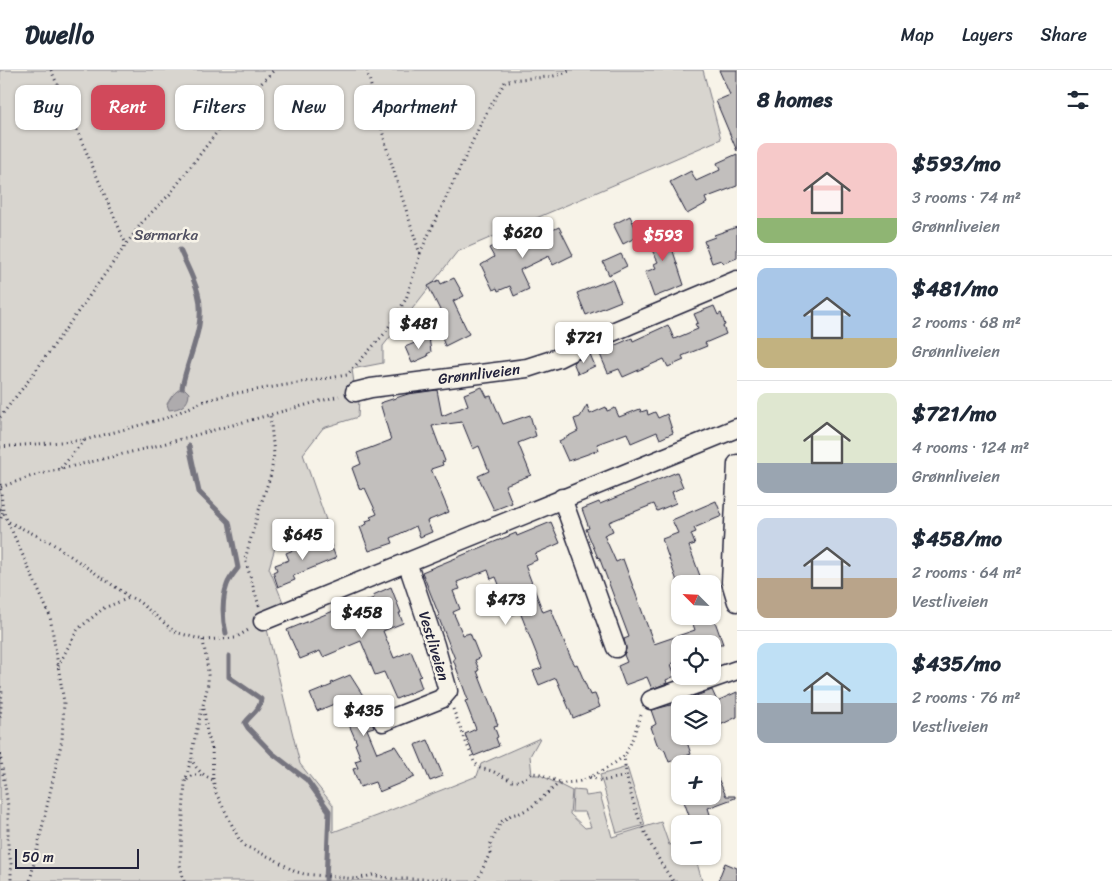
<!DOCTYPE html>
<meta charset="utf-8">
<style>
body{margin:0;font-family:Sriracha,sans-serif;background:#f6f6f7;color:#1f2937;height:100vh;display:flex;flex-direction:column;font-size:19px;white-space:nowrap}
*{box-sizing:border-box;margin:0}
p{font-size:16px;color:#747a83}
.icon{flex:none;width:28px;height:28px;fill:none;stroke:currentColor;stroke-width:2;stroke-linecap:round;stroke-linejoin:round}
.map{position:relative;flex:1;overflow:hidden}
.sheet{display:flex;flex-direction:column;background:#fff;width:375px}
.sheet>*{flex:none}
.top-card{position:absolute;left:15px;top:15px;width:475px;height:45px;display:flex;gap:10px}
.needle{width:32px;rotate:294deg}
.buttons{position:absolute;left:671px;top:505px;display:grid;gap:10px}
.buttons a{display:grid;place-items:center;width:50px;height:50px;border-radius:10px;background:#fff;box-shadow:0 1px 4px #0004;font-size:25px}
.scale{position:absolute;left:15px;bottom:12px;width:124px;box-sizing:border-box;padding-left:5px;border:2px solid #22223b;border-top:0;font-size:14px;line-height:18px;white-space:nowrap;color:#22223b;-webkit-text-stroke:4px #f7f3e8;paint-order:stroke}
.price{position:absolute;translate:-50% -42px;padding:0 11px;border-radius:5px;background:#fff;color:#222;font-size:16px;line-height:32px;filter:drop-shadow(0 1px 2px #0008)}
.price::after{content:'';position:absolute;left:50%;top:30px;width:15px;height:11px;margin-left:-8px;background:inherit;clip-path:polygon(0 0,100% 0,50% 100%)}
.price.on{background:#d1495b;color:#fff}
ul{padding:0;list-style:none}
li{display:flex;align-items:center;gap:15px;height:125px;padding:0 20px}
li+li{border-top:1px solid #e0e1e3}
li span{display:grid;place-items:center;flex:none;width:140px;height:100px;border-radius:10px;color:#555}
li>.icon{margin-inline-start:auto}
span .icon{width:60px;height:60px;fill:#fffc;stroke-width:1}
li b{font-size:21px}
h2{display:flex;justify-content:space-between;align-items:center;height:60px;padding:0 20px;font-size:21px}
.pill{padding:0 18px;border-radius:10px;background:#fff;box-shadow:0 1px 4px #0004;font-size:18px;line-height:45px}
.pill.on{background:#d1495b;color:#fff}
header{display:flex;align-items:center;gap:30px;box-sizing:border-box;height:70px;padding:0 25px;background:#fff;border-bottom:1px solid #e0e1e3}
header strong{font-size:24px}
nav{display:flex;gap:28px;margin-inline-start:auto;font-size:18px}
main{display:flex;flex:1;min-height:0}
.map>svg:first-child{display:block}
</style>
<header>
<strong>Dwello</strong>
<nav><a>Map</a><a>Layers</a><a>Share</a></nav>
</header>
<main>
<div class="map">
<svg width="737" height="811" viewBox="0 0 737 811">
<rect width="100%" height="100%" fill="#f7f3e8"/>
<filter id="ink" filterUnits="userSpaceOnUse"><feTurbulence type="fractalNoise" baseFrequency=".02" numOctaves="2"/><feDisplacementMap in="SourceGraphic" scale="10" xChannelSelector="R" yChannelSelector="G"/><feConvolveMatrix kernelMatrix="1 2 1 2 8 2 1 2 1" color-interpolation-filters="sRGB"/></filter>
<g filter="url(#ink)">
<!-- green -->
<path fill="#d8d5cf" stroke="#7d7c85" d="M0,0H703L721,69L457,182L383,276V293L352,299L356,327L359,329L358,347L323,358L303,384L326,450L277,471L269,498L285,537L264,547L300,694L333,735V762L376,746L477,706L481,694L540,668L530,686L532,705H540L572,721L570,744L585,758L591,757L585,742H572L573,720L585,721L586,726L600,724L612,767L661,752L669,775L680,773V786H695L702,811H0Z
M627,697L645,755L617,763L600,705Z"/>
<!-- water -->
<path fill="#aeabad" stroke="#76747f" d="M182,318L185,319L189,323C189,335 180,339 169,340L167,334C171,327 174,322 182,318Z"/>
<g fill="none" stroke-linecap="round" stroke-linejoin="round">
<!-- stream -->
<path stroke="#76747f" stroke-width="5" d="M180,180C186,194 194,208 198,223C207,256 187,287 182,318
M189,376L199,422L229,452L238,498C234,503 229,509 227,515C222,529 222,548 226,563
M229,586V607L261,629C260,641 251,644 245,653L248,658L272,683L307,710L329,741L326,811"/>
</g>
<!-- building -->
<path fill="#c2bfbd" stroke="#22223b" d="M719,0H737V81L716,31L730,25Z
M737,84V116L705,128L707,133L687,144L670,112L691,101L696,111L720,100L717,93Z
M630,146L639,166L623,174L614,156V154Z
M667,153L677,173L671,175L684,215L654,227L645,202L656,198L654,194L658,192L644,164Z
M559,157L573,185L553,195L549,186L520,200L529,219L514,226L510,216L498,221L497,218L493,220L481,195L494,187L489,178L514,166L518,176Z
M737,157V188L724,193L721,190L712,193L704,171L715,167L714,165Z
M621,184L627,196L609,205L603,192Z
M454,208L464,226L453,231L469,264L445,276L435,250L443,246L428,216L439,210L441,214Z
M612,209L621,231L586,245L577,223Z
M714,236L718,245L721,243L725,255L723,256L726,264L705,273L707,276L682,286L684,290L668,297L664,289L623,307L619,299L608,303L599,282L632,268L633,271L668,255L674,269L698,259L695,254L698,253L694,244Z
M429,267L431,282L427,284L428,286L412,293L405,277Z
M590,284L595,296L578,304L573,292Z
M482,317L487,327L491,326L503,354L530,345L536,366L518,373L531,405L505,415L512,433L494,440L478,406L489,401L479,376L473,379L462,352L432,356L445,391L442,392L443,395L431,399L449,442L427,451L432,462L420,467L416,456L391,468L393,473L369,481L360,457L367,454L366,451L372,449L370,447L377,444L365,418L360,420L352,398L361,394L357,383L391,370L380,333L408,324L437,320L442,346L468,335L464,324Z
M587,335L590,344L606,337L607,341L615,338L619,347L640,339L641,342L647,340L648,345L655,342L658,348L667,344L673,363L660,369L657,362L631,373L627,363L597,374L599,380L568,391L559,371L578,361L574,349L580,347Z
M677,402L683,417L672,422L676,433L657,441L654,434L609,452L613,461L604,465L616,492L623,489L654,574L695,560L690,546H713L723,574H680V590L671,594L675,606L666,610L667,613L652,619L647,607L625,615L618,596L627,592L624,585L626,579L624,569L629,567L599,487L598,488L586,459L589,458L582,439L599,432L600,434Z
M716,431L722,446L694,458L696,462L691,464L695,474L689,476L703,514H678L662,469L678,463L672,450Z
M551,452L560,473L535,484L537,490L525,495L543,542L551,539L570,586L575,595L577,594L590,625L595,624L600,637L573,648L556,608L539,615L533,601L542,598L520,542L511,545L496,507L491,509L488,500L457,512L460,519L453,521L460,539L453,542L463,565L470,563L480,588L475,590L479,600L477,601L498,655L494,656L498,667L496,668L499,676L474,686L465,664L476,659L465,631L468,630L453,589H455L438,546L439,545L422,502L516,463L517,466Z
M329,469L336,488L293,506L295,510L278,517L273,502L277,500L275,495L289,490L286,483L305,475L306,478Z
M391,517L401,543H399L403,553L383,561L394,588L411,581L421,606L418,607L422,618L396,629L384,602L375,605L361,571L323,587L320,581L300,589L287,560L348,535L349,537L374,528L373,525Z
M350,605L371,638L367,640L374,657L367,659L377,683L395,676L415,707L379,722L375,712L360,717L353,699L358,698L355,691L361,689L355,674L357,673L339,632L317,641L310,624L332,615L331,613Z
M712,620L717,631L737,622V647L716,657L712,650V634H680V666H685L691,684L669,692L665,681L657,674L651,657L656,654L651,640L675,634Z
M428,670L443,706L430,711L415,675Z
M712,695L726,726H735V728L708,738L713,754H692L682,726H712Z
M725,793L737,798V811H718Z"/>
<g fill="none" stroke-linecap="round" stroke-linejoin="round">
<defs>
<path id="minor" d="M355,322L371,318L527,298L558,288L598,268L737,210
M737,394L731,512L737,532
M562,428L616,578
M263,551L737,358
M651,630L737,600
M383,652L441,629L448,621L435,575L407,492"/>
</defs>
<!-- minor casing -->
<use href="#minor" stroke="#22223b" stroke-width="21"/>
<!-- path -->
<path stroke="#22223b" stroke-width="3" stroke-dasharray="1 4" stroke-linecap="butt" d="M51,0L126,174
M420,183L485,45L505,12C527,5 548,12 571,0
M0,347L29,310L143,151L170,124L226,50L274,0
M0,377L85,370L166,348L202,332L225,325L347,305L385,263L406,229L420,184L386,76L367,0
M61,398L84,370
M0,414L3,441L50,546L64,632L62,670L30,811
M1,417L32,406L148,378L339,326
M0,439L3,441L0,451
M9,452L50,472L130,527L138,531L175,562L203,570L235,568L250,559
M259,536L245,489L258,443L271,404L274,384L270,345
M203,570C205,584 209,598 208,613C206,628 190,679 192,689C195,699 204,706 213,710L216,723L239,769L245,776L274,789L294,801L304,804L356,809L373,805L394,809H448L455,811
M58,596L78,559L104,538L129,528
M0,617L2,620L0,651
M204,639L207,663L212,678L213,710
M453,639L474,692L480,698L492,701L512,711H519L532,703L540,704L562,713
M0,684L8,736V775L11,794V811
M624,685C627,729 648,776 673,811
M590,707L602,711L627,706
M187,710C191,703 197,705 204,706
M184,811L180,795L185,712L191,689
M477,811L490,783V775L501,752L511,745L520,743L530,738L557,715C565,712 572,713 580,711C592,707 619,693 626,683C633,671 636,656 642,643"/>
<!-- minor -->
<use href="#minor" stroke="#f7f3e8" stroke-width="18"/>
</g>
</g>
<g text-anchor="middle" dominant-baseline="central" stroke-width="5" stroke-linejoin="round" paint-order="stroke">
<!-- park labels -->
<g font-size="15" fill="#504f60" stroke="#f7f3e8">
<text x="166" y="165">Sørmarka</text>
</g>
<!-- street labels -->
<g font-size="15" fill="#22223b" stroke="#f7f3e8">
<text transform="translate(479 304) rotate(-7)">Grønnliveien</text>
<text transform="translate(434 576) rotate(73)">Vestliveien</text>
</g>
</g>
</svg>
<div class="buttons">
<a><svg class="needle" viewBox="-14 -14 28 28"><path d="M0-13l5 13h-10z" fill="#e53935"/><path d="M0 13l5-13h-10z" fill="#747a83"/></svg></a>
<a><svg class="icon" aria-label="locate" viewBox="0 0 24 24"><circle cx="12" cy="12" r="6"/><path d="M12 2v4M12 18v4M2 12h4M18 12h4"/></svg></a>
<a><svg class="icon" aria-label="layers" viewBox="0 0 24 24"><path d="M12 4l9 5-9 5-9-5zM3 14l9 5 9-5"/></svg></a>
<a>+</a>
<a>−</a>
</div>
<div class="scale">50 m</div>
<b class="price" style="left:523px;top:189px">$620</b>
<b class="price on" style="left:663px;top:192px">$593</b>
<b class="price" style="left:419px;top:280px">$481</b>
<b class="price" style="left:584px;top:294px">$721</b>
<b class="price" style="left:303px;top:491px">$645</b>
<b class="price" style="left:506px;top:556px">$473</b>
<b class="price" style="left:362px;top:569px">$458</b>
<b class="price" style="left:364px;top:667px">$435</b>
<div class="top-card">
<a class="pill">Buy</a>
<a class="pill on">Rent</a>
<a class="pill">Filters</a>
<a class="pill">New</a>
<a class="pill">Apartment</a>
</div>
</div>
<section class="sheet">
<h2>8 homes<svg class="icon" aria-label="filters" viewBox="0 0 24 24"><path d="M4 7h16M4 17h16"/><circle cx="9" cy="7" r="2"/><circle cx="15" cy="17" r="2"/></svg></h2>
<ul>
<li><span style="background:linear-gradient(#f6c9c9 75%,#8fb573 0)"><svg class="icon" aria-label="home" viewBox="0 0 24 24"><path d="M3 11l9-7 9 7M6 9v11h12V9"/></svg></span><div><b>$593/mo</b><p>3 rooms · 74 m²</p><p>Grønnliveien</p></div></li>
<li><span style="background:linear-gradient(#a9c7e8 70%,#c2b280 0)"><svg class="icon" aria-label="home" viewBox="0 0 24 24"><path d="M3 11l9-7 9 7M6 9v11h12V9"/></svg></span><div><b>$481/mo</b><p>2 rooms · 68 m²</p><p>Grønnliveien</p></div></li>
<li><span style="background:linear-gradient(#dfe7d0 70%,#9aa5b1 0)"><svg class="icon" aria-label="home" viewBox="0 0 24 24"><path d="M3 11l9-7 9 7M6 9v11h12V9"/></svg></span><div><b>$721/mo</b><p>4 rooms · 124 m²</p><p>Grønnliveien</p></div></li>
<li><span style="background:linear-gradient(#c9d6e8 60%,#b9a48a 0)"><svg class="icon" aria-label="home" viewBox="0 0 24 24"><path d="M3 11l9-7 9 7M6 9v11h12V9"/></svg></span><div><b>$458/mo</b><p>2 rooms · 64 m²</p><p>Vestliveien</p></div></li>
<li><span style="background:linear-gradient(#bfe0f5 60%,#9aa5b1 0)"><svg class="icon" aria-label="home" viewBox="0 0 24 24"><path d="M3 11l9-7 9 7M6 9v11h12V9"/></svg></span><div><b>$435/mo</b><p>2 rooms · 76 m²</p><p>Vestliveien</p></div></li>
</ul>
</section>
</main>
